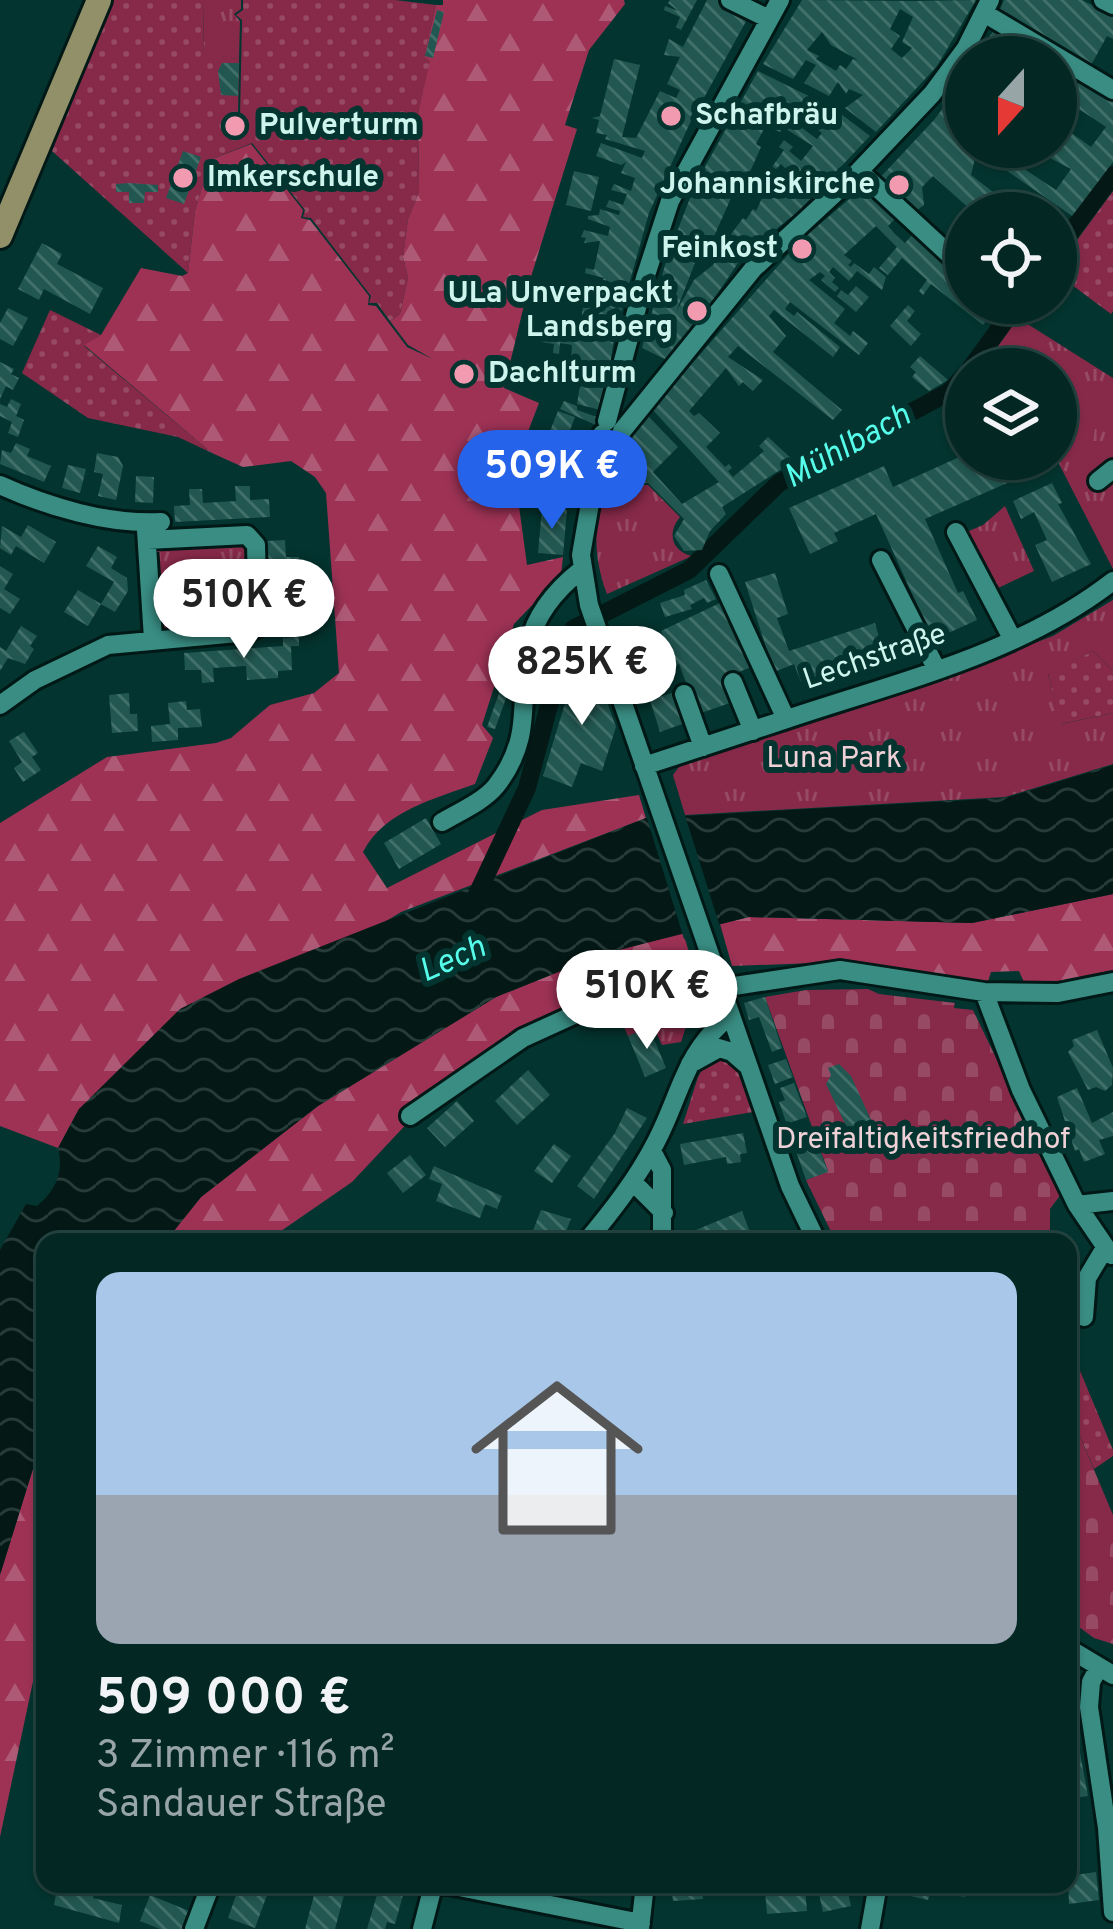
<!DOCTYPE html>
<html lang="de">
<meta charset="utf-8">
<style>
body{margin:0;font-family:Overpass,sans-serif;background:#113330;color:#f1f3f6;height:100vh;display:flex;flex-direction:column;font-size:45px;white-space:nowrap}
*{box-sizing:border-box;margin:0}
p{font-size:39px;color:#97a5a6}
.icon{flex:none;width:66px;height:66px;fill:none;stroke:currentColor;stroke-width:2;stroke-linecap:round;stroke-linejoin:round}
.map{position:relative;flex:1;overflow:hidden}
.side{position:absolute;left:36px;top:1233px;width:1041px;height:660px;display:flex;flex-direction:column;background:#032723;border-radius:24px;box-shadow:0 3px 9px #0004,0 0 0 3px #244441}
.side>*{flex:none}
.needle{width:78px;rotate:201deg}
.tools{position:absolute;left:945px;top:36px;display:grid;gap:24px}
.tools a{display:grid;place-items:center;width:132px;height:132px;border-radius:50%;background:#032723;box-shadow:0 3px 9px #0004,0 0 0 3px #244441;font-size:60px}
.price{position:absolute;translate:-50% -102px;padding:0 27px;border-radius:42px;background:#fff;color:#222;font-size:39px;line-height:78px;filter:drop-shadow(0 3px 6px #0008)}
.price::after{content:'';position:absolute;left:50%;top:72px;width:36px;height:27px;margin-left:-18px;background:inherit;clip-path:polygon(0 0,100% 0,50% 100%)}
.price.on{background:#2563eb;color:#fff}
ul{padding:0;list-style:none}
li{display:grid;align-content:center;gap:24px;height:636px;padding:0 60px}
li+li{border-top:3px solid #244441}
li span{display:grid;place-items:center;height:372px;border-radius:24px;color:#555}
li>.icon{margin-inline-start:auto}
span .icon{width:216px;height:216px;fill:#fffc;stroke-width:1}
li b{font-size:51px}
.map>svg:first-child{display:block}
</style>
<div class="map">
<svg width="1113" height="1929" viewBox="0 0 1113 1929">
<defs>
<pattern id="grass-dots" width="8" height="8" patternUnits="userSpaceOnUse" patternTransform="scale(3)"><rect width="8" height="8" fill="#872a49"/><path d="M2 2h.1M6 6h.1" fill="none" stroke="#974a64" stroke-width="1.8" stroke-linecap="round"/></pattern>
<pattern id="forest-firs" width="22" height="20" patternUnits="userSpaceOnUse" patternTransform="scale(3)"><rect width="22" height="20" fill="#9d3255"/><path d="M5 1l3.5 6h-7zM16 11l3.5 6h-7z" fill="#ae5a76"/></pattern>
<pattern id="cemetery-stones" width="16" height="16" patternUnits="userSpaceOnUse" patternTransform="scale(3)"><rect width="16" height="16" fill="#872a49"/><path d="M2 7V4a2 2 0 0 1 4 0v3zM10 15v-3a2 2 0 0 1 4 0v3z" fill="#974a64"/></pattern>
<pattern id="park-tufts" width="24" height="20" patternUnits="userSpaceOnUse" patternTransform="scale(3)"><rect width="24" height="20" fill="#872a49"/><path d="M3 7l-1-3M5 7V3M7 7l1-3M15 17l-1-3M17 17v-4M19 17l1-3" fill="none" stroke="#974a64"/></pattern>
<pattern id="water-waves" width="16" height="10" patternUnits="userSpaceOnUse" patternTransform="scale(3)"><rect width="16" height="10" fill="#041916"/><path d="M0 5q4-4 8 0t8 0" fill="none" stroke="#273b38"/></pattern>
<pattern id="building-back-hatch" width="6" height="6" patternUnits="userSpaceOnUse" patternTransform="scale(3)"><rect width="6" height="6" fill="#225751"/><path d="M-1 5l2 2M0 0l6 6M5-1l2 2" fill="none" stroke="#41706a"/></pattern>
</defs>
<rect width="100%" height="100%" fill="#04342f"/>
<!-- grass -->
<path fill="url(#grass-dots)" d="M111,0H203L204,55L239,59L238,117L229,119L225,128L234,138L244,134L246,128L240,118L242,20L236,15L243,10V0H395L436,5L424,57L431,61L418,114L419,192L408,219L403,257L408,278L400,314L390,321L377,303H369L371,296L311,218L303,217L305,210L252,143L210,160L195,211L188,273L52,151Z
M1113,191V311L1111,314L1060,276L1056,280V269Z
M50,310L101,335L84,346L212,453L178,437L88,418L22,373Z
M1093,651L1113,671V713L1060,724L1048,673Z
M713,1051L738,1063L753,1112L683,1124L698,1077Z
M1068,1342L1113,1450V1456L1094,1469L1068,1408Z"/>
<!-- forest -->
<path fill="url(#forest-firs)" d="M443,0H624L625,4L589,50L565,125L577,129L530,280L504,388L539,403L522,447L495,441L491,445L496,503L519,506L527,565L563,557L561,575L514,624L482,725L493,738L475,784C434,799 384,811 363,852L387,888L542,810L639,795L646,818L401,912L79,1109L58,1148L0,1126V823L107,757L216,743L231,738L270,705L314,693L339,673L326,493L315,477L291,461L243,467L212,453L84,345L101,335L141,268L182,276L188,273L195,211L210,160L251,144L303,210L301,218L310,220L369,296L368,305L376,306L407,347L433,359L408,345L390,321L400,314L408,278L403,257L408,219L419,192L418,114L430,61L424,57L436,5H443Z
M1113,894V977L1027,989L1019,971L991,972L986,988L839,962L732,966L720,924L749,917L972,923Z
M683,933L697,977L593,1000L414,1116L352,1182L265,1242H165L201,1197L318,1106L496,997L603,954Z
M45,1430V1625L0,1837V1575Z"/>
<!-- cemetery -->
<path fill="url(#cemetery-stones)" d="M868,989L879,994L955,1003L954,1008L973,1010L1061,1194L1050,1209V1242H836L806,1180L828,1171L765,997L806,990Z
M1068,1408L1113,1515V1644L1094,1638L1068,1619Z"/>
<!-- park -->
<path fill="url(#park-tufts)" d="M203,0H241V9L234,14L240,21L239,59L204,56Z
M1018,318L1113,378V569L1056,458V369H982Z
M618,448L638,473L637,485H648L680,517C667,532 671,551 692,556L607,594C587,542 598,499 618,448Z
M1005,506L1034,571L994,590L962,534L983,525Z
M242,543L248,553L252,615L248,624L165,629L161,625L156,552L160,548Z
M1113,600V671L1093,651L1048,674L1061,724L1113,713V764L1005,797L685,815L673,775L682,763L707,751L1009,653L1053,636Z
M698,990L681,1042L662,1045L653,1026L628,1036L615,1006Z"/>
<!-- pitch -->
<path fill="#872a49" d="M1070,383L1109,389L1105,422L1096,421L1091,454L1061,449Z"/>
<!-- water -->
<path fill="url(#water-waves)" d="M1113,765V894L972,923L749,917L603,954L496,997L318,1106L201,1197L165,1242H45V1430L0,1575V1250L26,1204L37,1206C56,1190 64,1172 58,1148L79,1109L180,1009L239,979L646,818L1005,798Z"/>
<!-- pier -->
<path fill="#04342f" d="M683,809L721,930L684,939L645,812Z"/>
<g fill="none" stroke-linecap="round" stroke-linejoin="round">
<!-- canal -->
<path stroke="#041916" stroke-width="18" d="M1056,252L1113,175
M970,369L1018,303
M565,652L573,629L689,570L779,483L949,392L966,374
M473,903L527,788L555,683"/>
</g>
<!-- building -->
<path fill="url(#building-back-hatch)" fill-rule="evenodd" d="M670,0H697L681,30L676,27L680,17L664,10L665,6L678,11L668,3Z
M707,0H722L750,14L689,125L649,213L614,338L604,411L577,404L580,385L602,387L574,381L576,366L579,367L580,362L571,361L572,345L560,343L559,354L553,353L554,344L541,342L542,337L555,339L556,330L573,333L572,338L577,339L588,282L599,286L604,278L585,273L586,268L594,270L600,241L584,243L586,238L581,237L584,230L608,236L610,227L588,219V216L599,215L600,209L619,215L620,211L606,207L609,200L623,205L627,194L611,190L614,184L631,191L635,178L621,173L626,162L621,165L596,156L601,143L642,158L645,151L605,139L607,135L596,133L599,120L592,118L600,116L614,59L640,65L622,137L636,138L660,91L676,98L680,90L667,84L680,57L664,55L669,39L683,47Z
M802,0L913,1L976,0L937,66L876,132L845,108L863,95L849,89L846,94L838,82L829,96L804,83L816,65L806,60L793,79L763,64ZM900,9L913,17L902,42L912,48L902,58L891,49L900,36L890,29ZM822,32L831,45L858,60L853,59L846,69L840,65L836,71L816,59L819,56L807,50Z
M1004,0H1082L1113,16V39L1107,36L1090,67L999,12Z
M437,10L444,12L433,58L425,56Z
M995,28L1049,57H977Z
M222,63H239L238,96L221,95L218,71Z
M758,71L833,108L870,136L798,212L744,254L689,336L665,359L642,348L667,258L695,185ZM802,103L828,115L826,118L821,115L812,126L822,133L817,139L802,128L804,123L794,116L786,129L813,146L801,161L789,151L793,147L784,140L779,147L784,150L772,167L776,169L781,164L788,171L780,182L768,173L766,178L779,187L775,193L770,189L766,196L759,190L757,193L763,196L756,211L753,209L746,220L743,218L724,244L715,242L710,258L716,260L713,265L694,280L676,312L698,255L707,239L712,241L735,189L741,192L761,147L756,144L766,125L780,132L782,128L770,122L776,106L794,116Z
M966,77V147H991L1056,190L1071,169L1029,147H1056V122L1091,147L1106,127L1070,103L1075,96L1071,93L1081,78L1113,100V162L1072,216L977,150L971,175L993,192L977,213H968L971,210L933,176L922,187L924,205L916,211L875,183L934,120Z
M183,151L201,157L184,204L166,198Z
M574,171L599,177L591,211L566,205Z
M129,183L158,185V192H145L144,203H129V192H116V184Z
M867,184L897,217L888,226L895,234L905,243L912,235L918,241L921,238L949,268L966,277V303H1000L983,325L931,284L923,295L919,291L927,280L902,258L888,275L879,268L897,247L876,226L844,255L852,261L848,265L851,267L854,263L869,274L874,267L886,277L882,290L857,271L849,281L833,267L829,272L835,278L832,282L839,288L835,292L821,280L825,276L820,272L809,280L845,309L834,323L850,336L853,331L868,343L859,355L790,302L785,309L794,316L797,312L840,347L833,357L774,310L769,316L786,336L773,352L842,410L833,420L738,346L728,357L763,380L753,391L743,382L739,386L726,368L689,411L694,416L699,413L720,433L706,447L725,467L729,464L732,468L728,471L733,477L764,451L759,446L768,437L794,461L722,507L726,514L710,531L702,550L684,551L674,536L684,519L648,483L638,482L640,473L610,435L596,432L598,426L560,409L564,401L577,406V410L614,423L626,435L647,415L678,447L653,472L682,504L719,482L652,409L800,241Z
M42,243L62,254L57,264L103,288L90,314L44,289L39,300L18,289Z
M544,283L575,292L573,298L559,295L556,307L540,304Z
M856,286L869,297L856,312L837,296L841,290L848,295Z
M908,305L915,311L907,321L921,334L911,346L890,326Z
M8,308L28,318L13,346L0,339V323Z
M920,356L948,380L929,391L912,377L916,372L910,367Z
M0,362L14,369L11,374L19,378L13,390L6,386L0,399Z
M11,399L21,404L16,416L24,420L18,437L8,433L12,422L0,416V404L7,407Z
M558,411L575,417L567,438L550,431Z
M16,443L30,449L27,456L51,466L44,482L0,464L2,450L11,453Z
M557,444L573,447L568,507L542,505L548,494L532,493L534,483L566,485V481L542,479L543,458L555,459Z
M97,453L118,457L123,466L116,500L98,496L103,474L94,472Z
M966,454V459H1004L1014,480L925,519L958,593L963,591L977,620L933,640L876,514L834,533L838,541L810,554L789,508L884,466L893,487Z
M68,465L86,469L80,493L62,488Z
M136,476L154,477L153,503L135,502Z
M1052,483L1062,503L1058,504L1091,564L1052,582L1035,545L1047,540L1034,512L1021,519L1013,501Z
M235,486H250V500L269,499L270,517L175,522L174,506L190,505L189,489H202L203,503L236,501Z
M542,508L567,510L563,555L538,553Z
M28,525L56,542L44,563L16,546L11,555L0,548L2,526L21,537Z
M285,540L286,557H299V570H287L289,609L302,608L304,633L281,634L280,623H272L267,541Z
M98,546L117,557L111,568L127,578L128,591L115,612L101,604L88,626L64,612L78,590L101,604L114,582L86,566Z
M0,566L13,574L4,589L20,599L10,614L0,608Z
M775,573L788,614L777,618L789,651L875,623L883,652L801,682L794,664L774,672L745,582Z
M706,580L716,599L707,603L704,598L690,605L692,609L665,617L660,603L685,595L684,590Z
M722,602L754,666L721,679L730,703L698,714L679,664L650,673L642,649L665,641L661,631Z
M21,626L37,636L30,646L34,649L25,664L8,658L0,671V647L6,651Z
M299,637V646H291L292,670L278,671V678L247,680L246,666L213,668L214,682L202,683L201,670H185L184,653L283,646V638Z
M579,657L593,663L616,727L602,771L581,763L572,787L543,776Z
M505,676L513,679L495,729L487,727Z
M675,692L685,723L660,732L650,700Z
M129,693L130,714H137L138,731L112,733L109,695Z
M186,701L187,710L200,709L202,727L178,728V740L152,742L151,726L170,724L168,703Z
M24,732L38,753L32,757L41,770L23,782L14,768L22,762L9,741Z
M426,818L441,844L399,869L384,843Z
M765,997L782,1048L772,1052L759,1017L749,1020L744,1003Z
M649,1027L666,1068L645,1077L628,1036Z
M1097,1030L1113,1068L1112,1085L1105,1091L1096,1087L1088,1090L1068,1052L1074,1046L1072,1040Z
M786,1059L793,1077L775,1084L768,1065Z
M839,1064L851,1076L872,1122L849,1132L826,1084L831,1075L828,1068Z
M528,1070L550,1095L517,1125L495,1101Z
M794,1083L807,1117L792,1122L802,1152L818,1145L828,1172L806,1180L779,1102L785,1100L780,1088Z
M1077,1088L1092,1123L1113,1112V1136L1099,1140L1105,1154L1084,1162L1079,1149L1075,1151L1057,1097Z
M457,1101L474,1121L445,1147L427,1128Z
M627,1108L647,1118L594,1199L577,1186L615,1133Z
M743,1133L747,1153L740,1154L741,1162L727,1164L726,1157L684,1165L680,1144Z
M554,1144L571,1156L552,1183L534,1171Z
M410,1155L426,1175L403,1193L387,1173Z
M434,1166L502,1196L497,1209L485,1204L480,1218L436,1201L442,1184L429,1179Z
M541,1210L571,1219L562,1241L532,1233Z
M742,1211L751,1235L761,1231L765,1242H685L686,1234Z
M1068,1720H1074L1088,1796L1068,1799Z
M1096,1872L1099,1900L1069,1904L1068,1876Z
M46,1884H84L82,1891L94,1893L93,1898L122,1905L119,1923L54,1905L57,1888Z
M240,1884H271L255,1928L228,1918Z
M317,1884H347L335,1929H305Z
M671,1884H702L703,1899L673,1901Z
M846,1884L851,1906L823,1912L818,1889Z
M895,1884H968L965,1897L931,1890L928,1900L893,1892Z
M379,1888L403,1895L395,1924L387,1922L385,1929H367Z
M805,1889L807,1911L767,1914L765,1891Z
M150,1895L189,1911L182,1929H160L140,1921Z"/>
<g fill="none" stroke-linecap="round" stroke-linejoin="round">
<defs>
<path id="minor" d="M730,0L769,19
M1103,0L1113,5
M984,13L1113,90
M859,171L966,270
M607,421L645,278L670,201L780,0
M622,431L753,269L859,171L932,94L966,48L990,0
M602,434L581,555L589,605L790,1186L817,1242
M1098,481L1113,469
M0,485C48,507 109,525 161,522
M146,530L153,639
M956,532L1013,640
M881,560L937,670
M719,574L786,719
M733,682L753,731
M684,694L703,747
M0,705L35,680L108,645L248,632L258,627L256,545L247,535L147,540
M644,766C691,751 737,735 784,720C896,682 1018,655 1113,581
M442,822C459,812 484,801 496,786C536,735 517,696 529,644C536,613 557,589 581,570
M721,988L840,970L984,992L1058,993L1113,982
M984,992L1021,1090L1077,1205L1113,1201
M690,1064L719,1048L732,1052L748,1066
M410,1116L523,1038L602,1002L718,980
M652,1151L662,1170V1242
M633,1182L664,1213
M1077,1205L1111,1255
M586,1242C612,1211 637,1179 656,1142C682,1092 684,1052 731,1015
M1084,1317L1087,1278L1105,1248
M1068,1648L1113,1675
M1099,1667L1091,1682L1089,1707L1107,1828L1113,1912
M444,1884L641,1923
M194,1929L211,1884
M422,1929L432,1890L438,1884
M640,1929L645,1884
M870,1929L878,1884"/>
<path id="major" d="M0,236L99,0"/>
</defs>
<!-- minor casing -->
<use href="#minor" stroke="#011916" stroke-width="24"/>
<!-- major casing -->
<use href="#major" stroke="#011916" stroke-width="30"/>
<!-- minor -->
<use href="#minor" stroke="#398d83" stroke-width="18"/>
<!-- major -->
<use href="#major" stroke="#929069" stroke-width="24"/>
</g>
<!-- markers -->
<g fill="#f29aaf" stroke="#04342f" stroke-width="4.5">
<circle cx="671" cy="116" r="12"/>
<circle cx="235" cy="126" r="12"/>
<circle cx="183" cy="178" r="12"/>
<circle cx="899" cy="185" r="12"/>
<circle cx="802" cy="249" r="12"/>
<circle cx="697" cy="311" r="12"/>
<circle cx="464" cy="374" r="12"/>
</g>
<g text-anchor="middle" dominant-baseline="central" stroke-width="12" stroke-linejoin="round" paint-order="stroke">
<!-- poi labels -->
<g font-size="30" font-weight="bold" fill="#cdf4ed" stroke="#04342f" text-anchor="start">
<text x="695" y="116">Schafbräu</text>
<text x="259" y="126">Pulverturm</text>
<text x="207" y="178">Imkerschule</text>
<text x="875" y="185" text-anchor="end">Johanniskirche</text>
<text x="778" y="249" text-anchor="end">Feinkost</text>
<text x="673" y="294" text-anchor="end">ULa Unverpackt<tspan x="673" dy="34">Landsberg</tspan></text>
<text x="488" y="374">Dachlturm</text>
</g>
<!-- street labels -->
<g font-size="30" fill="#cdf4ed" stroke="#04342f">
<text transform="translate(875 658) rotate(-19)">Lechstraße</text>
</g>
<!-- park labels -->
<g font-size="30" fill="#efd1d7" stroke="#04342f">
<text x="834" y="759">Luna Park</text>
<text x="923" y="1140">Dreifaltigkeitsfriedhof</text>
</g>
<!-- water labels -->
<g font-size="33" font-style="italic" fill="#55fdea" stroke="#04342f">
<text transform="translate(848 448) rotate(-29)">Mühlbach</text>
<text transform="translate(453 961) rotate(-24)">Lech</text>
</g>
</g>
</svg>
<div class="tools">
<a><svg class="needle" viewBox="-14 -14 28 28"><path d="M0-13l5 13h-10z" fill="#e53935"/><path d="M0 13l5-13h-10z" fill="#97a5a6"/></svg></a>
<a><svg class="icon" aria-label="locate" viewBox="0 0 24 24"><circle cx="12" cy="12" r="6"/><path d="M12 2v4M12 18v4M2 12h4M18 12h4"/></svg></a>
<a><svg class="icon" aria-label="layers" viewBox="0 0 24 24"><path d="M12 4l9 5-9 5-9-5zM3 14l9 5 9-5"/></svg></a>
</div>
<b class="price on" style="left:552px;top:532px">509K €</b>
<b class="price" style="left:244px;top:661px">510K €</b>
<b class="price" style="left:582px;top:728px">825K €</b>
<b class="price" style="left:647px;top:1052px">510K €</b>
<section class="side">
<ul>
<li><span style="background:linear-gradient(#a9c7e8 60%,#9aa5b1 0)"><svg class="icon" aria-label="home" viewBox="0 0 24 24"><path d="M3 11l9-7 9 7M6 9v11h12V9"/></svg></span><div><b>509 000 €</b><p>3 Zimmer · 116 m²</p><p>Sandauer Straße</p></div></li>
</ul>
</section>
</div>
